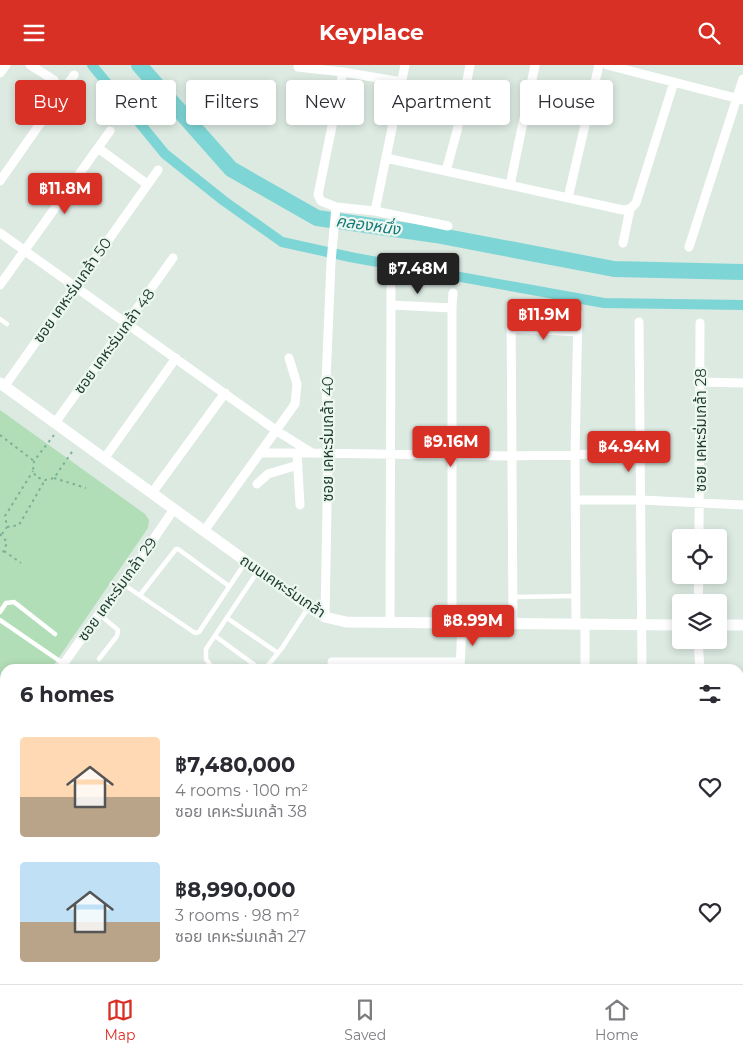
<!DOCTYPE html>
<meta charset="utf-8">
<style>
body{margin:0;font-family:Montserrat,"Noto Sans Thai",sans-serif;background:#f2f2f3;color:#2b2b33;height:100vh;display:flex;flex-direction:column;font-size:19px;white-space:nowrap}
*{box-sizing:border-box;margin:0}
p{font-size:16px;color:#7c7c81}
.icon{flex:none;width:28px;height:28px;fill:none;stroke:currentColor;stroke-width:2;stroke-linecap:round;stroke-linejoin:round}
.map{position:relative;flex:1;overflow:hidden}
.drawer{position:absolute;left:0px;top:599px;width:744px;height:321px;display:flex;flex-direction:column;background:#fff;border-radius:15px 15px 0 0;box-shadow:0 2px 8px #0003}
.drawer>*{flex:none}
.hud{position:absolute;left:15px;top:15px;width:714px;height:45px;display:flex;gap:10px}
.controls{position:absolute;left:672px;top:464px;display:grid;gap:10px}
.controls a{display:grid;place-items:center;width:55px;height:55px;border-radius:5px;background:#fff;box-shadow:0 2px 8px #0003;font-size:25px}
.price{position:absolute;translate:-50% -42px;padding:0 11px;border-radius:5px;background:#d93025;color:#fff;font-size:16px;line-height:32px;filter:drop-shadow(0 1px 2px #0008)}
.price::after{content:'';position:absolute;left:50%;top:30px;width:15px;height:11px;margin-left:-8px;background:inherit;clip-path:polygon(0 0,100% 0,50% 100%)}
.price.active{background:#222;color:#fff}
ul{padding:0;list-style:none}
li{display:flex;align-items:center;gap:15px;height:125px;padding:0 20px}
li span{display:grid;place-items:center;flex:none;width:140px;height:100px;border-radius:5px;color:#555}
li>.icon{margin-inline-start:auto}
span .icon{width:60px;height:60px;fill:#fffc;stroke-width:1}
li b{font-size:21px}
h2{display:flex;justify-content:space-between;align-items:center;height:60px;padding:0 20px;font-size:21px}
.pill{padding:0 18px;border-radius:5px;background:#fff;box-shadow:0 2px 8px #0003;font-size:18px;line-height:45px}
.pill.active{background:#d93025;color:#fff}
header{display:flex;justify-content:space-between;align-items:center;height:65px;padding:0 20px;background:#d93025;color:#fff;font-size:22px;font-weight:700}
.tabs{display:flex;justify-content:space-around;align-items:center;height:70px;border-top:1px solid #e1e1e2;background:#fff;font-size:14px;color:#7c7c81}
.tabs a{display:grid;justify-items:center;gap:2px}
.tabs .active{color:#d93025}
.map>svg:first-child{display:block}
</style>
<header><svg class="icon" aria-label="menu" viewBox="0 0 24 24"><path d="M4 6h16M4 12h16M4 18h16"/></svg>Keyplace<svg class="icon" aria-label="search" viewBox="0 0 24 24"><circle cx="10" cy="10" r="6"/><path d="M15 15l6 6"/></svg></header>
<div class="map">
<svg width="743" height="919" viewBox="0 0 743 919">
<rect width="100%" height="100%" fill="#dceae2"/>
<!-- green -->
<path fill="#b2deb7" d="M0,345L145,449L149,455L148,463L51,604H5V663L0,662Z"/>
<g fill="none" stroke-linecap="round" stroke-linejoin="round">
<!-- stream -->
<path stroke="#7ed5d5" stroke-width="2.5" d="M0,637H5"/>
<!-- canal -->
<path stroke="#7ed5d5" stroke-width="10" d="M92,0L165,89L224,136L282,177L350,192L604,238L743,240
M739,717H743
M645,915V919"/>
<!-- river -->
<path stroke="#7ed5d5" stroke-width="16" d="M139,0L231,104L317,153L436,170L614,204L743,207"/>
<!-- path -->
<path stroke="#79b197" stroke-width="2" stroke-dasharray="2.5 4" stroke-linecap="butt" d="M0,370L34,396
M54,370L34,396L33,406L36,412L45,415L54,413L74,384
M54,413L86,423
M7,462L19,460L45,415
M0,469L7,477L4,486L0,489
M2,469L7,462L5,451L33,406
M4,486L21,498
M739,725H743"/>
<!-- service -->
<path stroke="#fff" stroke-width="4.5" d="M0,254L7,259
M123,519L195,568L199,567L245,498
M140,530L176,484H178L229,521
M513,532L576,531
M0,547L6,538L14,537L55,569
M227,553L278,588
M0,555L64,599
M215,571L260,604
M99,594L117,571L118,565L99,549
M213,604L206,594V584L258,506
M265,604L282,583L308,543
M0,781L5,782
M0,798L5,796
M0,827L5,853"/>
<!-- minor -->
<path stroke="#fff" stroke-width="9" d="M30,0L54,15
M607,0L743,35
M298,2L343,7
M0,8L6,0
M402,17L343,7L318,130L321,136L336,142L375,146L448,161
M98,83L147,119
M386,93L623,145L630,144
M446,106L457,66L470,0
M0,116L74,10
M510,120L535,0
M568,133L599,0
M630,144L636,138L674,17
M375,146L405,0
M0,168L277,366L312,388
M623,178L630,144
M689,182L743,14
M0,220L110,66
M391,240L452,243L453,228
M511,241L513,558
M452,243V558
M639,257L642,604
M512,263L577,267
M700,317L743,318
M4,322L158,105
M55,358L173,193
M260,388H312L512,391L641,388
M297,388L300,440
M104,394L176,293
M257,419L268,409L298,400
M152,428L225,328
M576,435H641L743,440
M204,466L295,339L297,319L289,293
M699,472L700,258
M698,538L699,510
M325,552L328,388L326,316L331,197L336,142
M390,558L391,223
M576,558L575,390L578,248
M585,558V604
M698,575L700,604
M332,597H460
M60,604L96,553L123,519L174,444
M460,604L462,558
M739,758H743
M739,797L743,796
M739,841H743
M0,869H5
M739,884L743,883
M457,915V919
M583,915V919
M696,915V919
M49,919V915
M231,919L232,915
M516,919V915"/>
<!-- tertiary -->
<path stroke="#fff" stroke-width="11" d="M0,318L309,542L325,552L346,557L681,560
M719,560H743"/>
</g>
<g text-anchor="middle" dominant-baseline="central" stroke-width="4.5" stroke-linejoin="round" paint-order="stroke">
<!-- street labels -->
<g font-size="15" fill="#1d3a2e" stroke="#ecf7f0">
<text transform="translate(72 225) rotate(-55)">ซอย เคหะร่มเกล้า 50</text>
<text transform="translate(114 276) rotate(-54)">ซอย เคหะร่มเกล้า 48</text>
<text transform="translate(700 365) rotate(-90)">ซอย เคหะร่มเกล้า 28</text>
<text transform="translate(327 374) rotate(-90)">ซอย เคหะร่มเกล้า 40</text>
<text transform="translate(283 521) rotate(34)">ถนนเคหะร่มเกล้า</text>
<text transform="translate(117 524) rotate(-54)">ซอย เคหะร่มเกล้า 29</text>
</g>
<!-- water labels -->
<g font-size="16" font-style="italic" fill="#13797a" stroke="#ecf7f0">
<text transform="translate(368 160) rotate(8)">คลองหนึ่ง</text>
</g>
</g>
</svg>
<div class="controls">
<a><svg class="icon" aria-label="locate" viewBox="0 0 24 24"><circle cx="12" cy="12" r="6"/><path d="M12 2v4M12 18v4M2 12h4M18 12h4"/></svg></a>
<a><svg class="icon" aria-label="layers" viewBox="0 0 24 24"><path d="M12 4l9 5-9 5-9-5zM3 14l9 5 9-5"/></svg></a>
</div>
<b class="price" style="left:65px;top:150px">฿11.8M</b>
<b class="price active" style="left:418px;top:230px">฿7.48M</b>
<b class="price" style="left:544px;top:276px">฿11.9M</b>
<b class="price" style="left:451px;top:403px">฿9.16M</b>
<b class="price" style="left:629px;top:408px">฿4.94M</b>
<b class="price" style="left:473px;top:582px">฿8.99M</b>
<div class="hud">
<a class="pill active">Buy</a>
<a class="pill">Rent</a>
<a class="pill">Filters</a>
<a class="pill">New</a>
<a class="pill">Apartment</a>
<a class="pill">House</a>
</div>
<section class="drawer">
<h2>6 homes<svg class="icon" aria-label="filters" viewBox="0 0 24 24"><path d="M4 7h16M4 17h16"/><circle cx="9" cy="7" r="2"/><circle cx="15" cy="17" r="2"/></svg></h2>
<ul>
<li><span style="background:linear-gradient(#ffd9b3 60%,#b9a48a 0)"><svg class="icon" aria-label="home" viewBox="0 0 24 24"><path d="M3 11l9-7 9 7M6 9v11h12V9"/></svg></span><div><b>฿7,480,000</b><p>4 rooms · 100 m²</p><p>ซอย เคหะร่มเกล้า 38</p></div><svg class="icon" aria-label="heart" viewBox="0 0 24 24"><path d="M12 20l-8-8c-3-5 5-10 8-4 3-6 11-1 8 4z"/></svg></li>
<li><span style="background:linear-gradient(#bfe0f5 60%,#b9a48a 0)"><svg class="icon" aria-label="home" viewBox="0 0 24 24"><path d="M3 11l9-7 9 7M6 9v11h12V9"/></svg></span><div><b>฿8,990,000</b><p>3 rooms · 98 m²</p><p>ซอย เคหะร่มเกล้า 27</p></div><svg class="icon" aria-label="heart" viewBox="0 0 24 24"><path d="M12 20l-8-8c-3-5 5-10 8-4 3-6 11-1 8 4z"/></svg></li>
</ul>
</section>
</div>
<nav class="tabs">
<a class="active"><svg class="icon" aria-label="map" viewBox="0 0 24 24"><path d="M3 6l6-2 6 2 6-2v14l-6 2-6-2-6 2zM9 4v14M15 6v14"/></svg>Map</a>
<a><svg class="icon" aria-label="saved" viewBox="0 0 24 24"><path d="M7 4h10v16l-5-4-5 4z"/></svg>Saved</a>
<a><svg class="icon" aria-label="home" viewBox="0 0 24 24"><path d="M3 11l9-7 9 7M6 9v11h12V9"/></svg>Home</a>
</nav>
